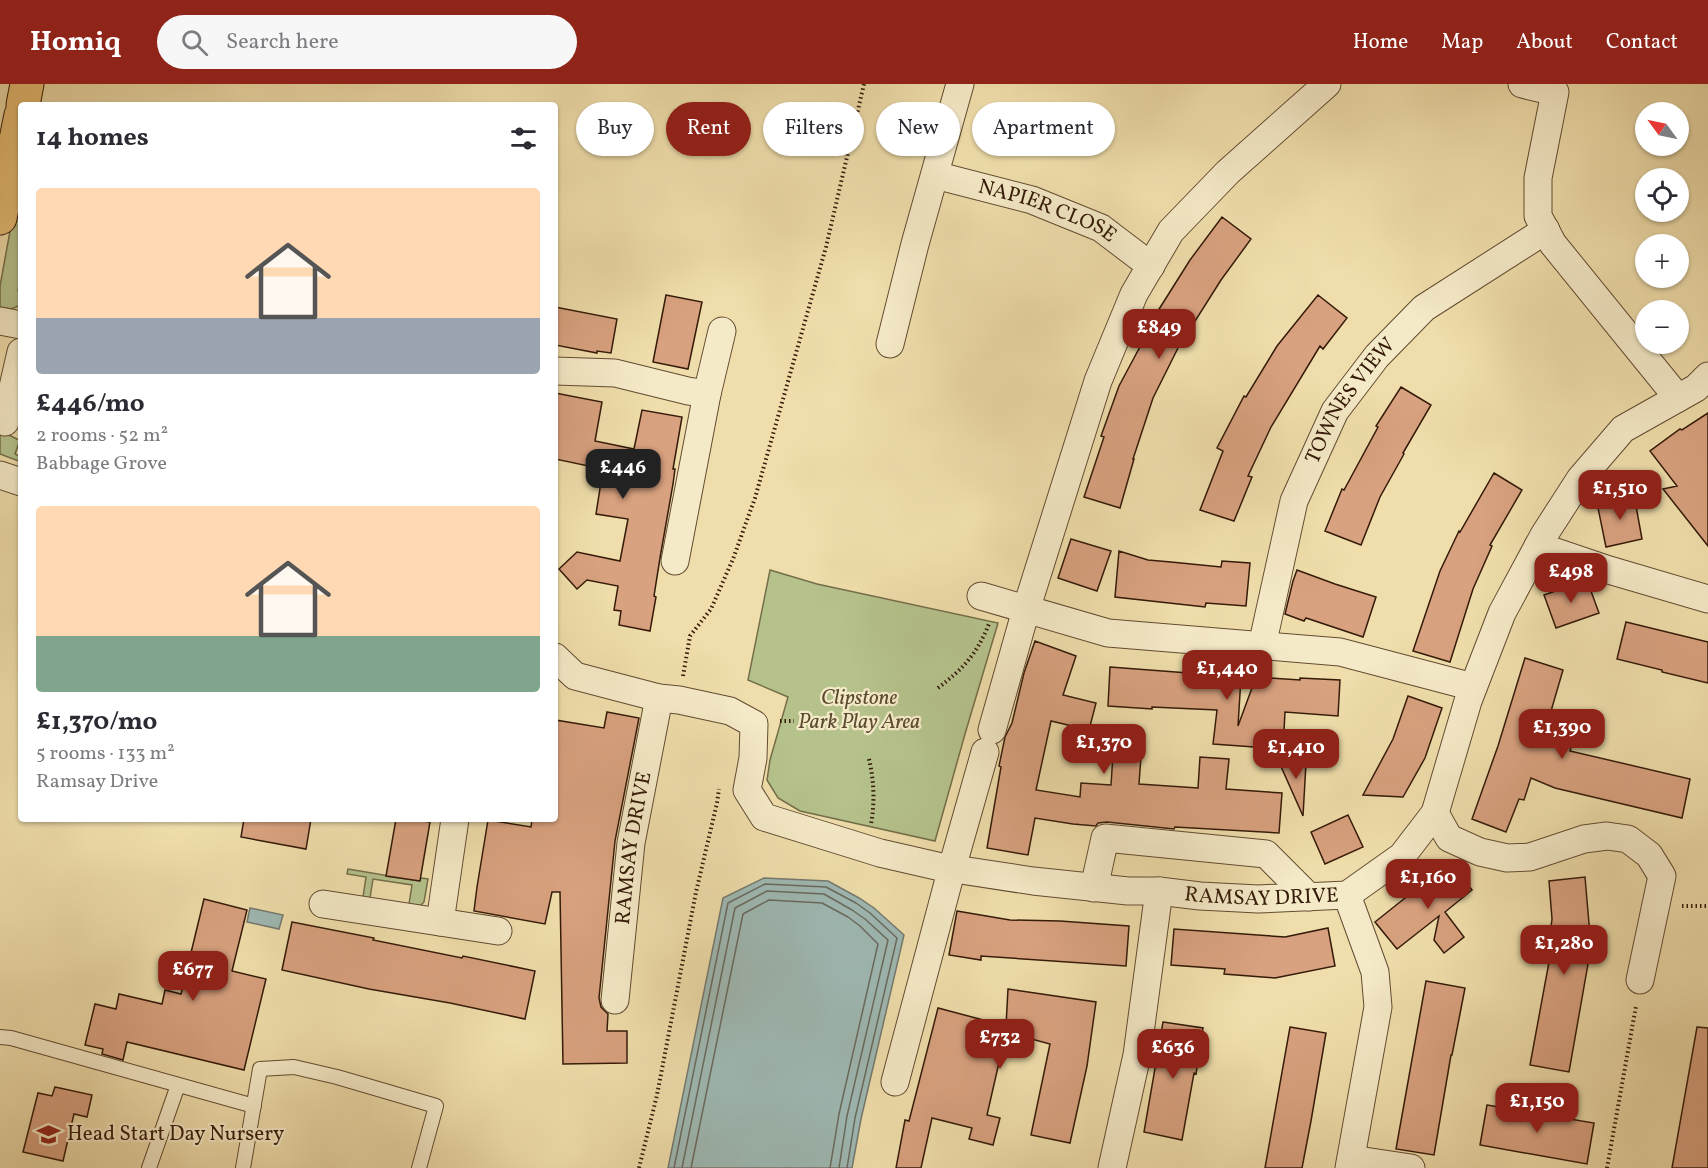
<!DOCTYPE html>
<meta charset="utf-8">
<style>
body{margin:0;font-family:Vollkorn,serif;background:#f7f7f7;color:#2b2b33;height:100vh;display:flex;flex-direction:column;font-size:22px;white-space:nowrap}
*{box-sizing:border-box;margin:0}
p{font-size:20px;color:#7c7c81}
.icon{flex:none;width:33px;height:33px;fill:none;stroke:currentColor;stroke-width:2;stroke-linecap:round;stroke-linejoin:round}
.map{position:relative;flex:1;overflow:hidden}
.sheet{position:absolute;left:18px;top:18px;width:540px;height:720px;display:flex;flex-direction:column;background:#fff;border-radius:6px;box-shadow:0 2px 4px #0004}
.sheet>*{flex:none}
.banner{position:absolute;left:576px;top:18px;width:570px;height:54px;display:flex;gap:12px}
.needle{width:39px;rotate:303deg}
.buttons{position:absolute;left:1635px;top:18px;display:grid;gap:12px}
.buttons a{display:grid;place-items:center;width:54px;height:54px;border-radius:50%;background:#fff;box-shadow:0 2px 4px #0004;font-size:30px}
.price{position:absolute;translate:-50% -51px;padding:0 14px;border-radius:12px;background:#8f2418;color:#fff;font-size:20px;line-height:39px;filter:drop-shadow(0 2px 3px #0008)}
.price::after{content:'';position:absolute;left:50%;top:36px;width:18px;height:14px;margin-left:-9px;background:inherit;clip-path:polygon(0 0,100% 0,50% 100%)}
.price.current{background:#222;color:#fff}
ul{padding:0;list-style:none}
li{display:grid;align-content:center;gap:12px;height:318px;padding:0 18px}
li span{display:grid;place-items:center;height:186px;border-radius:6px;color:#555}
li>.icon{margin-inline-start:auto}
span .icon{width:108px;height:108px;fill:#fffc;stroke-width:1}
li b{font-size:26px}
h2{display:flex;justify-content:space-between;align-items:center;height:72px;padding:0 18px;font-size:26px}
.pill{padding:0 21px;border-radius:27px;background:#fff;box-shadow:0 2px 4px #0004;font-size:21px;line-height:54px}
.pill.current{background:#8f2418;color:#fff}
header{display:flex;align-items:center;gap:36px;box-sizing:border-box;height:84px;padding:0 30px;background:#8f2418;color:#fff}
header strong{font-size:28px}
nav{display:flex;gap:33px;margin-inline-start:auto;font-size:21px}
.search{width:420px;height:54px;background:#f7f7f7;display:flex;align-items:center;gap:15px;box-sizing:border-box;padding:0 21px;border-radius:33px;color:#7c7c81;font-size:22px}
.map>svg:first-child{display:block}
</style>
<header>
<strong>Homiq</strong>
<div class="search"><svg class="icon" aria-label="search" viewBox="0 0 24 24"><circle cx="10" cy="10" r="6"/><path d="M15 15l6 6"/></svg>Search here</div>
<nav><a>Home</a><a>Map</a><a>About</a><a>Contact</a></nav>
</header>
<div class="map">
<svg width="1708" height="1084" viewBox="0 0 1708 1084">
<rect width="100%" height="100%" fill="#efdeab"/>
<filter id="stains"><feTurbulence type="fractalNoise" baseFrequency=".00333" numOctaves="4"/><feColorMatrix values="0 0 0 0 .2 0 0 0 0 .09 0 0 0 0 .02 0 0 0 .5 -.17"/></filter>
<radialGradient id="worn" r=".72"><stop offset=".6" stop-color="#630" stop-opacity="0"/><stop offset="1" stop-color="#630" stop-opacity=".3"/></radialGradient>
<!-- green -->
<path fill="#b5c28c" stroke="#746e4a" stroke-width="1.5" d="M21,87V201H19L18,207L21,208V221L11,225L0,223V202Z
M0,347C8,349 12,354 20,356L15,370L21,373V378L0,370Z
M770,486L817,500L998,539L965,650L935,757L800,727L778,714L767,696L770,676L788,613L748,596Z
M348,785L419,797L421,794L428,795L424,818L420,822L409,820L412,801L373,795L370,814L363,813L366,793L347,790Z"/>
<!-- water -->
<path fill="#9eb9b4" stroke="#74796f" stroke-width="1.5" d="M764,794L828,797L859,814L874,824L904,851L861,1035L852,1084H668L723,814Z
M250,824L283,831L279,845L247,838Z"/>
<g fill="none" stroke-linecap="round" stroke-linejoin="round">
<!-- shore -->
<path stroke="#696a5e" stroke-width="1.5" d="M674,1084L728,819L765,800L826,803L856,819L870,829L897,854L855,1034L847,1084
M682,1084L735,824L767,807L824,810L852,826L865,835L888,856L847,1032L839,1084
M691,1084L743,830L769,816L822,819L848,833L860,842L878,860L839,1030L830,1084"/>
</g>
<!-- building -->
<path fill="#d8a17f" stroke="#341a08" stroke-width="1.5" d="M1222,133L1251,155L1221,196L1178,264L1153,314L1133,375H1134L1120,424L1084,413L1104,353L1101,352L1119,302L1157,231L1156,230L1190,176Z
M666,211L702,218L688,285L653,278Z
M1318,211L1347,234L1323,265L1320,262L1271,343L1248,392L1252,393L1234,437L1200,426L1223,367L1217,364L1244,312L1246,313L1277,262Z
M555,223L617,235L611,269L597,267V269L555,261Z
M1401,303L1431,321L1403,369L1404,370L1380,413L1361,461L1325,447L1342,405L1344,406L1378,343L1376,342Z
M555,309L602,318L595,357L634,365L642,326L682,333L673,385H675L673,400L660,474L654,512L656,513L650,547L619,541L621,527L614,526L618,502L587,496L577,505L559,485L577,468L620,477L628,435L596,430L603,385L555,375Z
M1708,329V462L1663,405L1677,402L1650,367L1680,345L1682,346Z
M1494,389L1522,406L1490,461L1492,462L1473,505L1450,578L1413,567L1440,487L1459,447L1460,448Z
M1634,411L1642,455L1606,463L1597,419Z
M1071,455L1111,467L1097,507L1058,494Z
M1119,467L1148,476L1171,478L1221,483L1222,477L1250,479L1246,522L1206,519L1205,523L1115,513Z
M1297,486L1335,500L1376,513L1363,553L1306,534L1304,537L1285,530L1293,497Z
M1587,496L1599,529L1556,544L1544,511Z
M1626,538L1708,558V599L1662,588V586L1617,575Z
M1035,557L1076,572L1063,611L1096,619L1089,646L1051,637L1036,706L1080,713L1081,699L1111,701L1113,670L1141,672L1139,700L1198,704L1200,673L1229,675L1226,705L1282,709L1279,749L1175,743L1174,745L1107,738L1098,739L1096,742L1073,740L1035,734L1028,771L987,764L1001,683L999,682L1005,653L1012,639L1024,589Z
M1525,574L1563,586L1549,634L1577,643L1570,667L1690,695L1682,734L1555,704L1531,694L1524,716L1519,715L1506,748L1472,735L1498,662Z
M1110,583L1241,593L1238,642L1256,593L1300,596V594L1340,596L1338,632L1285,628L1283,665L1213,660L1217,626L1152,623V625L1108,622Z
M1408,612L1442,624L1425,674L1403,713L1363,711L1393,655Z
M607,628L639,634L615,757L599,914L601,923L608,930L607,947H627V979L563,980L560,808H552L545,840L474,827L477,803L488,736L531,743L532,735H555V636L604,644Z
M1279,678L1306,679L1303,732Z
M1348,731L1363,763L1325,780L1311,748Z
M244,735H311L306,765L241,753Z
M396,735H412L430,738L420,797L386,792Z
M1450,778L1472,806L1445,828L1464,853L1444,869L1434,856L1439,832L1397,865L1375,838Z
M1585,793L1591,863L1569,988L1530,981L1554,851H1550L1552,835L1549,797Z
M204,815L247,826L232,887L266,895L244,986L127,958L123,976L102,970L103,965L85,961L95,920L116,925L119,910L162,920L165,906L181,910Z
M957,827L1010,836L1060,837L1129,842L1126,882L981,872V876L949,871Z
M292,838L374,854L373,856L462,874L463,872L535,887L525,935L450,919L369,905L282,886Z
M1328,844L1335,882L1275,894L1224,890L1225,885L1171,881L1174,845L1285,853Z
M1426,897L1465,904L1452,971H1451L1434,1071L1396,1065Z
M1008,905L1096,918L1087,982L1070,1059L1031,1051L1050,960L1006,948L987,1031L1000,1034L993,1061L969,1055L972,1044L932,1034L921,1084H896L905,1036L909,1037L938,924L1006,942Z
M1163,938L1203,944L1196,990L1194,989L1182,1056L1144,1048Z
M1290,943L1326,949L1311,1037L1302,1084H1265Z
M1697,943L1708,944V1084H1672Z
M55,1003L92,1011L87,1033L74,1030L63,1077L23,1068L38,1009L52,1012Z
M1487,1021L1594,1039L1587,1080L1480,1061Z"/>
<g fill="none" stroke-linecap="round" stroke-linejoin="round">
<defs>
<path id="lane" d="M0,953L11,954L254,1022
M149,1084L178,1001
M243,1084L260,985L294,983L337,993L436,1022L419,1084"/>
<g id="street">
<path d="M1522,0L1555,8L1538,94V132L1553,160L1678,314"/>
<path id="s1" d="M935,91L1032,116L1101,144L1151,182"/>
<path d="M0,237L21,241"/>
<path d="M890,260L915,160L960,0"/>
<path d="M555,287L615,289L688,307L707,310"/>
<path d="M5,338L21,268"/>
<path d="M0,391L21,398"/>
<path d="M1538,462L1609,486L1708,515"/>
<path d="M675,477L707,310L722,247"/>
<path d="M981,512L1108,549L1340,568L1473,603"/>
<path id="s2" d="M1262,562L1294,417L1335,327L1377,272L1424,224L1546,146"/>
<path id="s3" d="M555,573L575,592L659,614L679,616L730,627L754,640L753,674L747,706L764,733L880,769L941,783L1033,797L1128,807H1159L1200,812L1258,815L1347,811L1402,772L1435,729L1468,617L1502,529L1544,451L1580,395L1623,345L1696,304L1708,292"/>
<path d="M992,646L1026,526L1098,297L1134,210L1171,147L1228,88L1327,0"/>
<path d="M1435,729L1449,754L1480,768L1507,774L1530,773L1584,755L1607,752L1628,755L1649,771L1662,792L1640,896"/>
<path d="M1094,804L1105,754L1266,770L1309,813"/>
<path d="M1347,811L1375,888L1378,923L1349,1084"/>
<path d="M323,820L498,847"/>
<path d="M440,838L455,735"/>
<path id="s4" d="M615,916L631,759L659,614"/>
<path d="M895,998L952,784L985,668"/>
<path d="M1351,1075L1411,1084"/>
<path d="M1112,1084L1137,971L1159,807"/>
</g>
<path id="primary" d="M23,21L27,0
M0,134L21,31"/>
</defs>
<!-- lane casing -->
<use href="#lane" stroke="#634b31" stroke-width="16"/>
<!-- street casing -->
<use href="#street" stroke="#634b31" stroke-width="29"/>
<!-- primary casing -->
<use href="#primary" stroke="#341a08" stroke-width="35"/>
<!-- path -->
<path stroke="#341a08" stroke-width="4" stroke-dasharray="1.5 3" stroke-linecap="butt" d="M683,592L690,552L711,525L733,475L755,414L826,163L864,0
M938,604C964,584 976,571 989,540
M780,637H794
M869,675C874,697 875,718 871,740
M1682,822H1708
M639,1084L657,1011L696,808L717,719L719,705
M1607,1084L1636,922"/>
<!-- lane -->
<use href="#lane" stroke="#f5eac8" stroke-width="14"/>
<!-- street -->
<use href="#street" stroke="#f5eac8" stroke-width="27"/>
<!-- primary -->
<use href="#primary" stroke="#e8bf76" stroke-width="33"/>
</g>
<!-- icons -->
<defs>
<symbol id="school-bare" viewBox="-9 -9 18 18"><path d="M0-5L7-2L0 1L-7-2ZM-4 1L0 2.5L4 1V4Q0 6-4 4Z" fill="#8f2418" stroke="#f5eac8" stroke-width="2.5" paint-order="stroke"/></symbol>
</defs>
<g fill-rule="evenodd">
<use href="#school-bare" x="32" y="1034" width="33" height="33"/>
</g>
<g text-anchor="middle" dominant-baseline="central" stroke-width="4.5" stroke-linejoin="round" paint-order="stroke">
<!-- street labels -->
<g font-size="21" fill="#341a08" stroke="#f5eac8">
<text stroke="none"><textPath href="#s1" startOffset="118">NAPIER CLOSE</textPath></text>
<text stroke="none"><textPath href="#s2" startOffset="264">TOWNES VIEW</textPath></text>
<text stroke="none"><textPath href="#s4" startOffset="153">RAMSAY DRIVE</textPath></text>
<text stroke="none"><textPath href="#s3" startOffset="819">RAMSAY DRIVE</textPath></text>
</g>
<!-- park labels -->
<g font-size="21" font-style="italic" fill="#5b4c30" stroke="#f5eac8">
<text x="859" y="614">Clipstone<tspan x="859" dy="24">Park Play Area</tspan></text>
</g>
<!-- poi labels -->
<g font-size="21" fill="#341a08" stroke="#f5eac8" text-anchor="start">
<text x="67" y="1050">Head Start Day Nursery</text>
</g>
</g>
<rect width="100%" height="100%" filter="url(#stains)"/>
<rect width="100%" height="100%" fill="url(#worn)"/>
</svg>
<div class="buttons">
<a><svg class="needle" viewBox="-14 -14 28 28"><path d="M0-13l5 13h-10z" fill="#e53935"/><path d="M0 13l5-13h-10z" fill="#7c7c81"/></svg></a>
<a><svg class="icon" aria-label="locate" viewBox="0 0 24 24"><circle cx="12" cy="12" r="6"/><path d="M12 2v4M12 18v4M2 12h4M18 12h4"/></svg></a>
<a>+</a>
<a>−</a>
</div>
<b class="price" style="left:1159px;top:276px">£849</b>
<b class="price current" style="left:623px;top:416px">£446</b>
<b class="price" style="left:1620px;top:437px">£1,510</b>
<b class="price" style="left:1571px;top:520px">£498</b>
<b class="price" style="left:1227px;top:617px">£1,440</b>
<b class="price" style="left:1562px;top:676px">£1,390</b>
<b class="price" style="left:1104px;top:691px">£1,370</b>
<b class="price" style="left:1296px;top:696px">£1,410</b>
<b class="price" style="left:1428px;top:826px">£1,160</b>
<b class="price" style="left:1564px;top:892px">£1,280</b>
<b class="price" style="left:193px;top:918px">£677</b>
<b class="price" style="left:1000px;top:986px">£732</b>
<b class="price" style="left:1173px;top:996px">£636</b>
<b class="price" style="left:1537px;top:1050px">£1,150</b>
<div class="banner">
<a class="pill">Buy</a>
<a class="pill current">Rent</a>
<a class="pill">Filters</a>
<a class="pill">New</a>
<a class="pill">Apartment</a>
</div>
<section class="sheet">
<h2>14 homes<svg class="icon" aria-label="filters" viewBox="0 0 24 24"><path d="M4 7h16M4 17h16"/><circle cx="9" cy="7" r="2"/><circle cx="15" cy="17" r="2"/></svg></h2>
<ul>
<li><span style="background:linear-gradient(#ffd9b3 70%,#9aa5b1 0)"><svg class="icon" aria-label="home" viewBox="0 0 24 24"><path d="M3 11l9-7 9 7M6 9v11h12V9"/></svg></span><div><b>£446/mo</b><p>2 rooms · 52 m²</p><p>Babbage Grove</p></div></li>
<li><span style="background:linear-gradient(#ffd9b3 70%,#7fa58c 0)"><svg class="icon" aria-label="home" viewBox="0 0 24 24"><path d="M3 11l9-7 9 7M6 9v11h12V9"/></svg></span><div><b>£1,370/mo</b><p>5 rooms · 133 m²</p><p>Ramsay Drive</p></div></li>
</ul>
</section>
</div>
